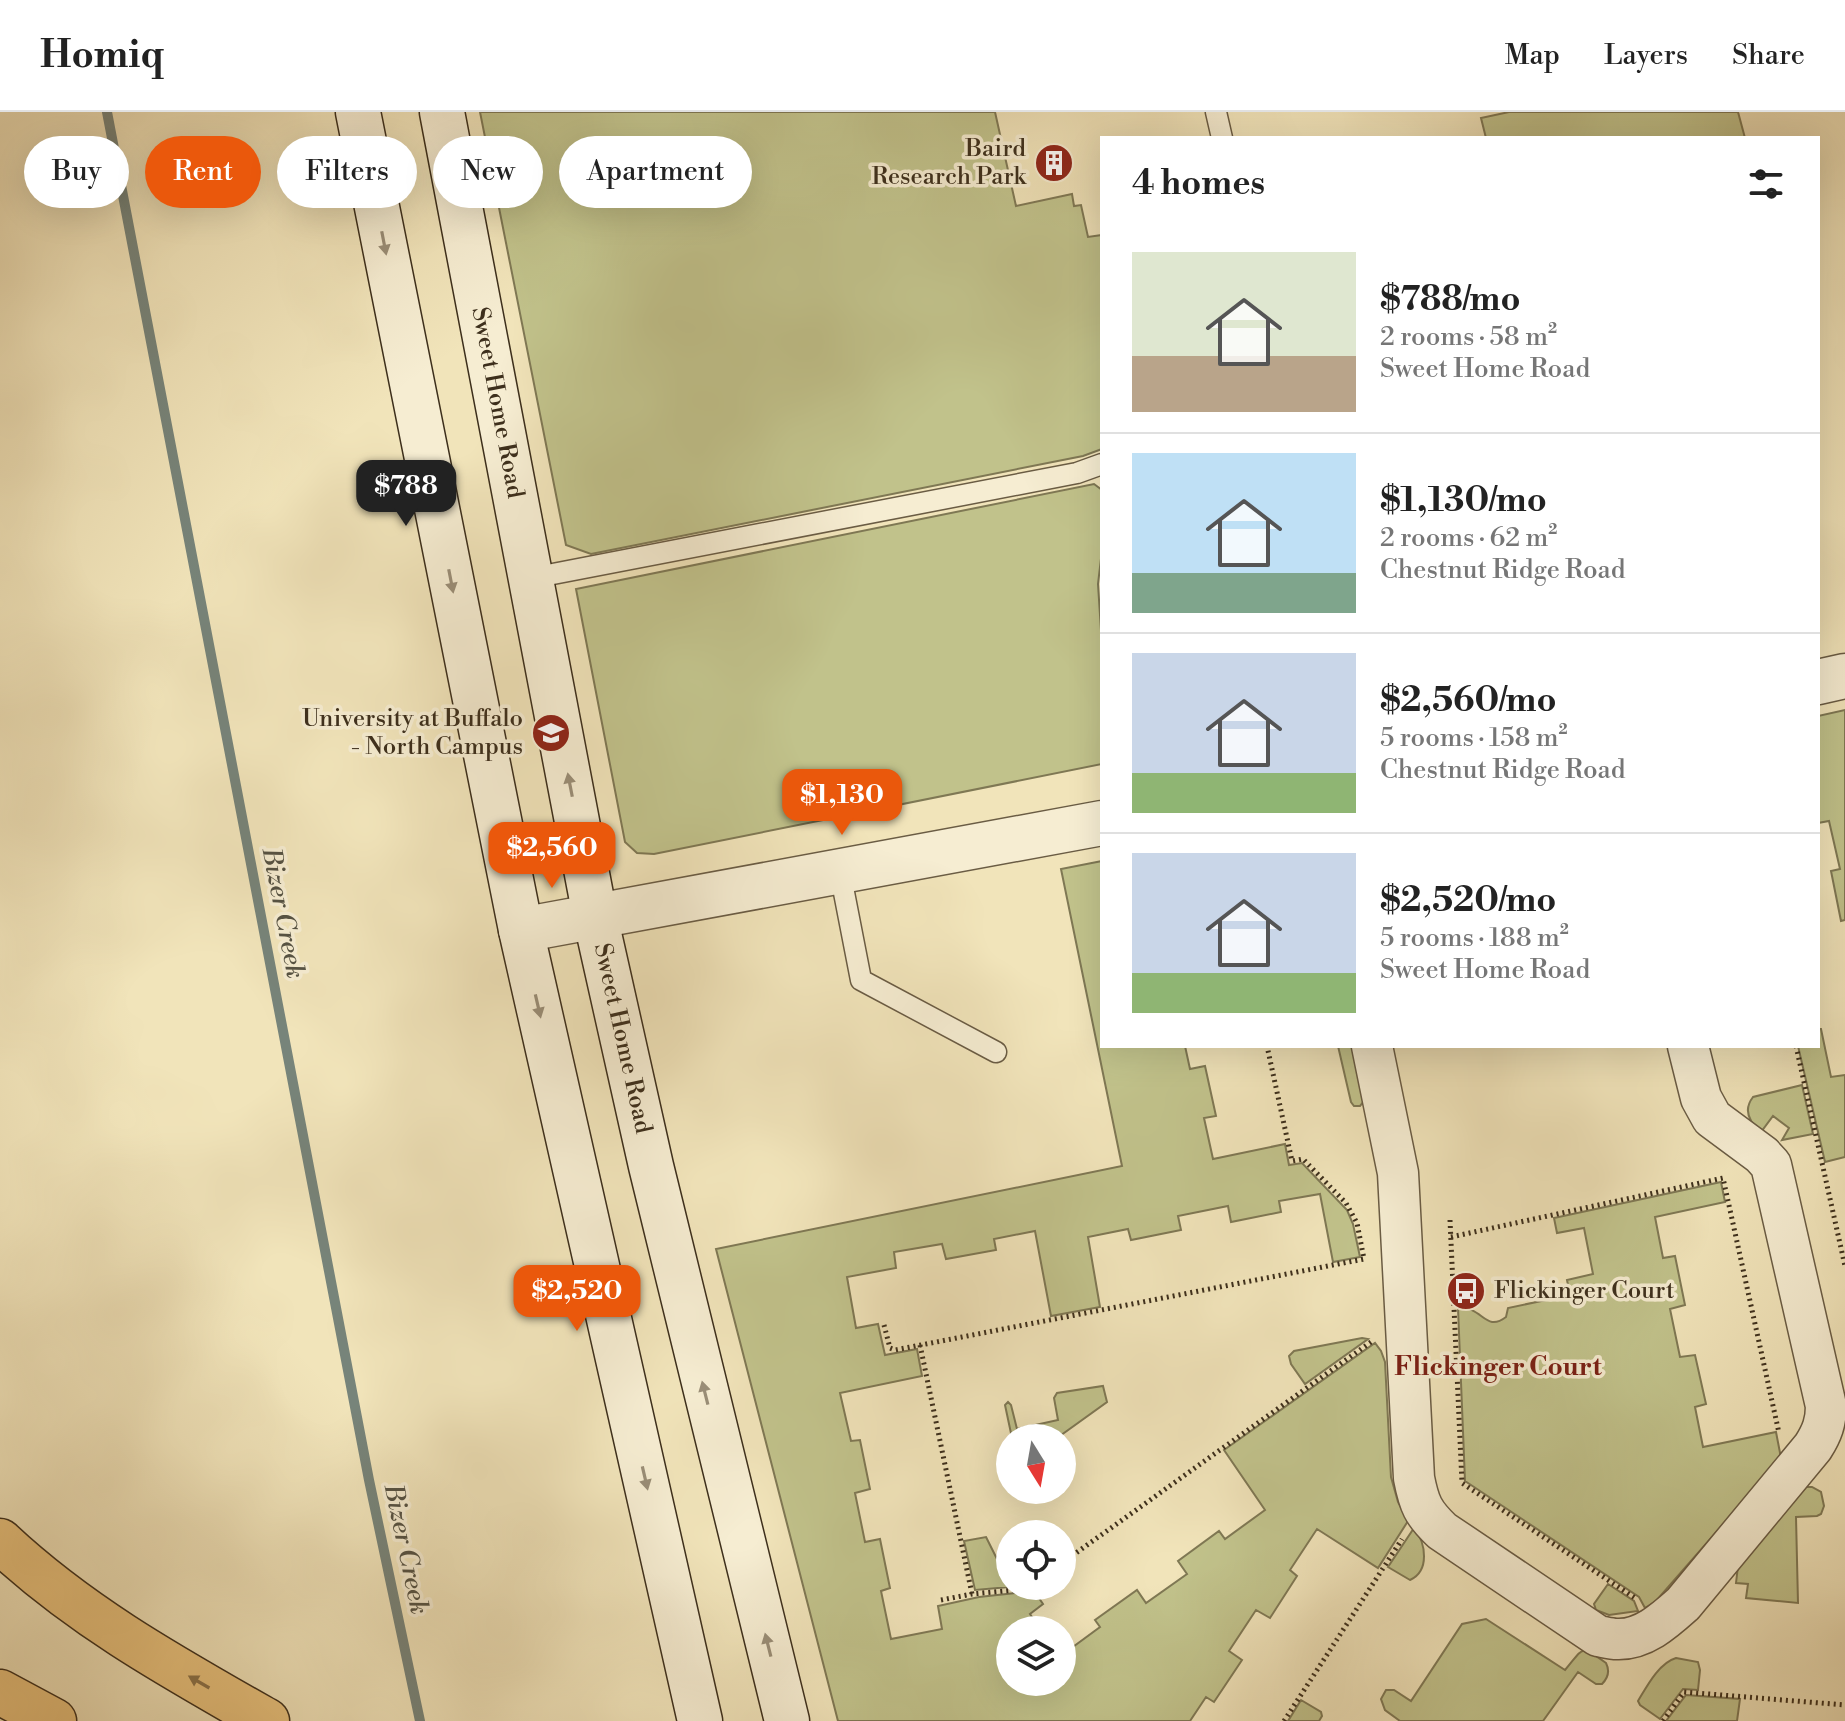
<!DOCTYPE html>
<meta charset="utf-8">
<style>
body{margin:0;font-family:"Libre Bodoni",serif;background:#f6f6f6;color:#222;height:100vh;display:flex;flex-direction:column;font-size:30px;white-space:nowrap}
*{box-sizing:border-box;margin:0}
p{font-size:26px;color:#767676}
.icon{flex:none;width:44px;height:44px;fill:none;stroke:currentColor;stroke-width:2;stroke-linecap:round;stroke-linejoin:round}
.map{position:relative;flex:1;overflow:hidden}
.details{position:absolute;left:1100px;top:24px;width:720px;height:912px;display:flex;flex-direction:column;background:#fff;border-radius:0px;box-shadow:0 8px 32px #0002}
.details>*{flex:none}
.hud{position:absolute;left:24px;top:24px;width:760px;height:72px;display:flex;gap:16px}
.needle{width:52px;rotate:169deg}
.tools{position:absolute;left:996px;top:1312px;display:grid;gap:16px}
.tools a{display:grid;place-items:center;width:80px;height:80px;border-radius:50%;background:#fff;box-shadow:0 8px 32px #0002;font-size:40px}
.price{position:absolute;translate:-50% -68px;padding:0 18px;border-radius:16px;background:#ea580c;color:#fff;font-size:26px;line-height:52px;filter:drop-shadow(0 2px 4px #0008)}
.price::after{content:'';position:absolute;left:50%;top:48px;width:24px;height:18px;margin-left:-12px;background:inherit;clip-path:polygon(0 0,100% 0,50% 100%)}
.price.current{background:#222;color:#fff}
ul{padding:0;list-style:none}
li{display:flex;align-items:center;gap:24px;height:200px;padding:0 32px}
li+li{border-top:2px solid #e0e0e0}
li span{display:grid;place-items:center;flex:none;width:224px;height:160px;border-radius:0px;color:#555}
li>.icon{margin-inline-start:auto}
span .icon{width:96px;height:96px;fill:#fffc;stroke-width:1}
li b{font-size:34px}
h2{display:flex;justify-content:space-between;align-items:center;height:96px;padding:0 32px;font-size:34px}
.chip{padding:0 28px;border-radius:36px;background:#fff;box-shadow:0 8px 32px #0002;font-size:28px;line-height:72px}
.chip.current{background:#ea580c;color:#fff}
header{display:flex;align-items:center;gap:48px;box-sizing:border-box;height:112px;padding:0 40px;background:#fff;border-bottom:2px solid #e0e0e0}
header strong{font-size:38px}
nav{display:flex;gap:44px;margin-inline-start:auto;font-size:28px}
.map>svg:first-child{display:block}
</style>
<header>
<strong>Homiq</strong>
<nav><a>Map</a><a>Layers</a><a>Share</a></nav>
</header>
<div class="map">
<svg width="1845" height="1609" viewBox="0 0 1845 1609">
<rect width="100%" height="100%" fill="#f1e4ba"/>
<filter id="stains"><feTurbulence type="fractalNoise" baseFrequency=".0025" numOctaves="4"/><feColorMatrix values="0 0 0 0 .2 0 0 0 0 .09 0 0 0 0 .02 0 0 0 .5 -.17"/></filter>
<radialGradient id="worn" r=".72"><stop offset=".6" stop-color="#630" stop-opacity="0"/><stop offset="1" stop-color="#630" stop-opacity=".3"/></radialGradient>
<!-- green -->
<path fill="#c1c28b" stroke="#7f7854" stroke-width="2" d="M480,0H995L1016,94L1072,82L1074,94L1081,93L1088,125L1102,123V337L1083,344L591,442L566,433Z
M1509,0H1738L1745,26H1486L1481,6Z
M1094,372L1102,378V438L1098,472L1102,534V652L654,742L637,741L625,730L576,477Z
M1845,598V808L1841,809L1831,759L1840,757L1829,709L1818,711V604Z
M1102,749V934H1185L1190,957L1205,954L1216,1004L1204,1006L1213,1047L1285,1032L1289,1053L1302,1051L1347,1098L1353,1112L1360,1145L1333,1150L1320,1082L1279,1089L1281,1100L1231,1110L1228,1094L1178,1104L1181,1118L1131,1128L1128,1117L1088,1125L1100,1195L1051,1204L1035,1119L994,1127L996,1138L946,1147L942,1132L894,1140L896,1156L847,1165L856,1216L878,1212L885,1243L917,1237L922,1264L840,1281L851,1329L860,1328L870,1377L855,1381L865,1430L880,1427L890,1476L881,1479L891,1527L942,1517L938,1494L979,1485L1026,1480L1032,1476L1043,1492L1030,1502L1041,1518H1010V1570H1062V1543L1100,1515L1095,1508L1137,1478L1146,1491L1187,1462L1178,1449L1219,1419L1225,1427L1265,1398L1224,1338L1375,1231L1381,1239L1385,1250L1391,1365L1398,1390L1408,1409L1378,1456L1317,1417L1290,1458L1297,1464L1270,1506L1256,1498L1229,1539L1242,1548L1214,1590L1206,1585L1190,1609H838L716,1137L1122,1054L1061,757Z
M1818,917H1821L1831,965L1845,963V1045L1825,1050L1798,934H1818Z
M1338,934H1353L1365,988L1360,994H1354L1351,990Z
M1802,973L1813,1022L1782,1028L1789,1016L1773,1004L1761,1020C1749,1010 1743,998 1753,985Z
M1721,1070L1725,1090L1655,1105L1663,1146L1675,1144L1685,1193L1670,1197L1680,1245L1695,1243L1706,1292L1695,1295L1703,1335L1776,1320L1781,1346L1656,1489L1645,1496L1639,1485L1465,1369L1458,1196C1483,1194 1485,1221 1506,1205L1508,1196L1570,1183L1567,1168L1593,1162L1584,1116L1557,1121L1554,1106Z
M1362,1226L1368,1227L1305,1272L1291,1252L1289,1244L1294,1239Z
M1103,1274L1107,1290L1057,1326H1012L1005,1293L1008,1290L1011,1293L1017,1317L1058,1308L1054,1286L1057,1281Z
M1806,1375H1812L1821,1380L1824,1394L1821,1402L1817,1404L1796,1405L1798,1491L1746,1486L1748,1472L1736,1471L1738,1454Z
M1414,1416C1426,1431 1430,1459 1410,1468L1388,1455Z
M986,1425L999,1451L1010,1447V1474H1021L975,1478L964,1429Z
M1608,1472L1634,1489L1638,1499L1609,1503L1596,1498L1594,1492Z
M1486,1507L1565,1558C1584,1536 1579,1532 1606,1551C1610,1559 1608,1566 1602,1572H1596L1578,1560L1543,1609H1400L1385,1598L1381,1587L1386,1578H1394L1411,1589L1462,1512Z
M1676,1546L1698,1550L1700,1558L1698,1578L1683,1577L1660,1607L1640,1593L1638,1589C1647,1574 1659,1551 1676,1546Z
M1686,1583L1740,1587L1737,1609H1666Z
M1301,1588L1321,1600L1322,1604L1319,1609H1288Z"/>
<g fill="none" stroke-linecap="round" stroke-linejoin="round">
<!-- stream -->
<path stroke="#77847a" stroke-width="10" d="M107,0L369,1368L420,1609"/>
<defs>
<path id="service" d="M1216,0L1222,26
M532,466L1077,361L1102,352
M840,760L861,868L996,940"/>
<path id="minor" d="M1372,934L1398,1061L1414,1366C1419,1392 1423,1401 1442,1419L1598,1524C1604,1525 1611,1527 1617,1527C1643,1528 1664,1509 1683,1492L1813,1335C1822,1321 1826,1310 1826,1294L1771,1053L1762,1043L1712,1006L1701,986L1688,934"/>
<path id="tertiary" d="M1818,570L1845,564
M521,818L1102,711"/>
<g id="secondary">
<path d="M358,0L521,818L700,1609"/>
<path id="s1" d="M442,0L595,804L651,1054L787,1609"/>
</g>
<path id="motorway" d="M0,1429C80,1504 172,1555 267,1609
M0,1580L54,1609"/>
</defs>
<!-- service casing -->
<use href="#service" stroke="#6a5c44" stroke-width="23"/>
<!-- minor casing -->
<use href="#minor" stroke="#6a5c44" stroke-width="43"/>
<!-- tertiary casing -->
<use href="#tertiary" stroke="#6a5c44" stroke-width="47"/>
<!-- secondary casing -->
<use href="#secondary" stroke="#3d2f1c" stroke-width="47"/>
<!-- motorway casing -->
<use href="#motorway" stroke="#3d2f1c" stroke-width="47"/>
<!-- path -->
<path stroke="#3d2f1c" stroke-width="5" stroke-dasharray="2 4" stroke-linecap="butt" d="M1796,934L1845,1154
M1450,1108L1462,1371L1635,1486
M1451,1125L1723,1066L1779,1321
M884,1213L890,1236L895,1238L1364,1147L1357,1111L1346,1091L1303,1047L1292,1049L1267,934
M920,1233L972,1482
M1062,1451L1371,1230
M941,1488L972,1482L1026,1477L1030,1474
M1284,1609L1402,1427
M1663,1609L1684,1580L1845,1593"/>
<!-- service -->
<use href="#service" stroke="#f6edd2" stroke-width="20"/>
<!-- minor -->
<use href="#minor" stroke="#f6edd2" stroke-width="40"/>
<!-- tertiary -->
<use href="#tertiary" stroke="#f6edd2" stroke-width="44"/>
<!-- secondary -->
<use href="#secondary" stroke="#f6edd2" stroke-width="44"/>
<!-- motorway -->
<use href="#motorway" stroke="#e8c27d" stroke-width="44"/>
</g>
<!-- one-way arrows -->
<defs><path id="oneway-solid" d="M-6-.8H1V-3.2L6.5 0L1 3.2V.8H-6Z" transform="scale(2)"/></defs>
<g fill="#9a8e77">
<use href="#oneway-solid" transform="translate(384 131) rotate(79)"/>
<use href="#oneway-solid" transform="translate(451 469) rotate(79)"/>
<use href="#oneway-solid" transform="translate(570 673) rotate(-101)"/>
<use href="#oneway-solid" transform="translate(538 894) rotate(77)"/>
<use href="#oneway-solid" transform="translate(705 1281) rotate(-104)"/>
<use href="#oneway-solid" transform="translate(645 1366) rotate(77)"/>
<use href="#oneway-solid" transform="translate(768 1533) rotate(-104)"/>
</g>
<use fill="#8a7148" href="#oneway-solid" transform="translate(199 1570) rotate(-150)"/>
<!-- icons -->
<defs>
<symbol id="building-disc" viewBox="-11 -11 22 22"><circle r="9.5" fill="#8f2418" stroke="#f6edd2"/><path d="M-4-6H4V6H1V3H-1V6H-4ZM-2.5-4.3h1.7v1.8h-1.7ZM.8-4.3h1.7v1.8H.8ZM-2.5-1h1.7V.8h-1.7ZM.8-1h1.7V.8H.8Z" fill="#fff"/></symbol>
<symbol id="university-disc" viewBox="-11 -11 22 22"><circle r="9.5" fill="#8f2418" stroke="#f6edd2"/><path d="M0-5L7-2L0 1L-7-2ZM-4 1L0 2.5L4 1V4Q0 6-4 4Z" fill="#fff"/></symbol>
<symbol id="bus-disc" viewBox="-11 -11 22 22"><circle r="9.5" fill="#8f2418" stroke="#f6edd2"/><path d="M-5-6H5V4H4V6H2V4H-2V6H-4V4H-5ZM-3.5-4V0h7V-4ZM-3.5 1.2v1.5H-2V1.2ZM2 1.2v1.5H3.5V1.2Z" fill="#fff"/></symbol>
</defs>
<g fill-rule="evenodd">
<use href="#building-disc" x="1032" y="29" width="44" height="44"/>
<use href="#university-disc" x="529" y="599" width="44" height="44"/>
<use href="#bus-disc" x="1444" y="1157" width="44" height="44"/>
</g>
<g text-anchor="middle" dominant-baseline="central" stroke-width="7" stroke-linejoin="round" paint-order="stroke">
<!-- poi labels -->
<g font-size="24" fill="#3d2f1c" stroke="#f6edd2" text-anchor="end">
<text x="1026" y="37">Baird<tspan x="1026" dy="28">Research Park</tspan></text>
<text x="523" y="607">University at Buffalo<tspan x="523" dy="28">- North Campus</tspan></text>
<text x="1494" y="1179" text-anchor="start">Flickinger Court</text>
</g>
<!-- street labels -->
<g font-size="24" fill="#3d2f1c" stroke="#f6edd2">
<text stroke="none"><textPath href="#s1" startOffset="296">Sweet Home Road</textPath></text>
<text stroke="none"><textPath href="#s1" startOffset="944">Sweet Home Road</textPath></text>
</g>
<!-- water labels -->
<g font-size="26" font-style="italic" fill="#555243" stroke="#f6edd2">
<text transform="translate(283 801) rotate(79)">Bizer Creek</text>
<text transform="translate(406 1437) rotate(78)">Bizer Creek</text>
</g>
<!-- neighbourhood labels -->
<g font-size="26" font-weight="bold" fill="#7a1f14" stroke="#f6edd2">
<text x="1498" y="1255">Flickinger Court</text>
</g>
</g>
<rect width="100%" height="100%" filter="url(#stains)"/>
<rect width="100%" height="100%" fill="url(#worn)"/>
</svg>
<div class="tools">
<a><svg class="needle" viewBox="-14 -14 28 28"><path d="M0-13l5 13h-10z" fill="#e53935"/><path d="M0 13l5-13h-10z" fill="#767676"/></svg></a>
<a><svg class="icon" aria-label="locate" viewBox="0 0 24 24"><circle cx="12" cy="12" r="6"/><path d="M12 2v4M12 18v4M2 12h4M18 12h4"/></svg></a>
<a><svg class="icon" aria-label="layers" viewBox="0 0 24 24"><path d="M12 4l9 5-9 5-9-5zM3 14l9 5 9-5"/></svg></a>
</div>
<b class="price current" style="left:406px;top:416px">$788</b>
<b class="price" style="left:842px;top:725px">$1,130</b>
<b class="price" style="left:552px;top:778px">$2,560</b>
<b class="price" style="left:577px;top:1221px">$2,520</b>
<div class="hud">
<a class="chip">Buy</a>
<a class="chip current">Rent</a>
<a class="chip">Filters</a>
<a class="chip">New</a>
<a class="chip">Apartment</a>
</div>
<section class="details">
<h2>4 homes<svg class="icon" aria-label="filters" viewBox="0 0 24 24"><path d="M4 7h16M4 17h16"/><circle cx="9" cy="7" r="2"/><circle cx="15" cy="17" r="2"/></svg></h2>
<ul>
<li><span style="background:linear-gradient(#dfe7d0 65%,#b9a48a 0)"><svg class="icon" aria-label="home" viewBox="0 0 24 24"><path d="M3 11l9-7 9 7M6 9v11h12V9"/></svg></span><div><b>$788/mo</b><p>2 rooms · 58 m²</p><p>Sweet Home Road</p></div></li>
<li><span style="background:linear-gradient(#bfe0f5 75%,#7fa58c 0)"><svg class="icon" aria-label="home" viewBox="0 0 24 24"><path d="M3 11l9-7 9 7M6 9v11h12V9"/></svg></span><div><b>$1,130/mo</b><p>2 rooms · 62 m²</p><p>Chestnut Ridge Road</p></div></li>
<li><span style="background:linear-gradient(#c9d6e8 75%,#8fb573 0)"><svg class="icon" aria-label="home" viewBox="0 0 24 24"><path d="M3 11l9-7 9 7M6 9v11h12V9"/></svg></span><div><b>$2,560/mo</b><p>5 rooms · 158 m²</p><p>Chestnut Ridge Road</p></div></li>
<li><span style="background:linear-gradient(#c9d6e8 75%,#8fb573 0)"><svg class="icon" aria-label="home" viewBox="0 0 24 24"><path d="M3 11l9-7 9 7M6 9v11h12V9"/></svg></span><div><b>$2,520/mo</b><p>5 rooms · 188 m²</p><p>Sweet Home Road</p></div></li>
</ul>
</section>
</div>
